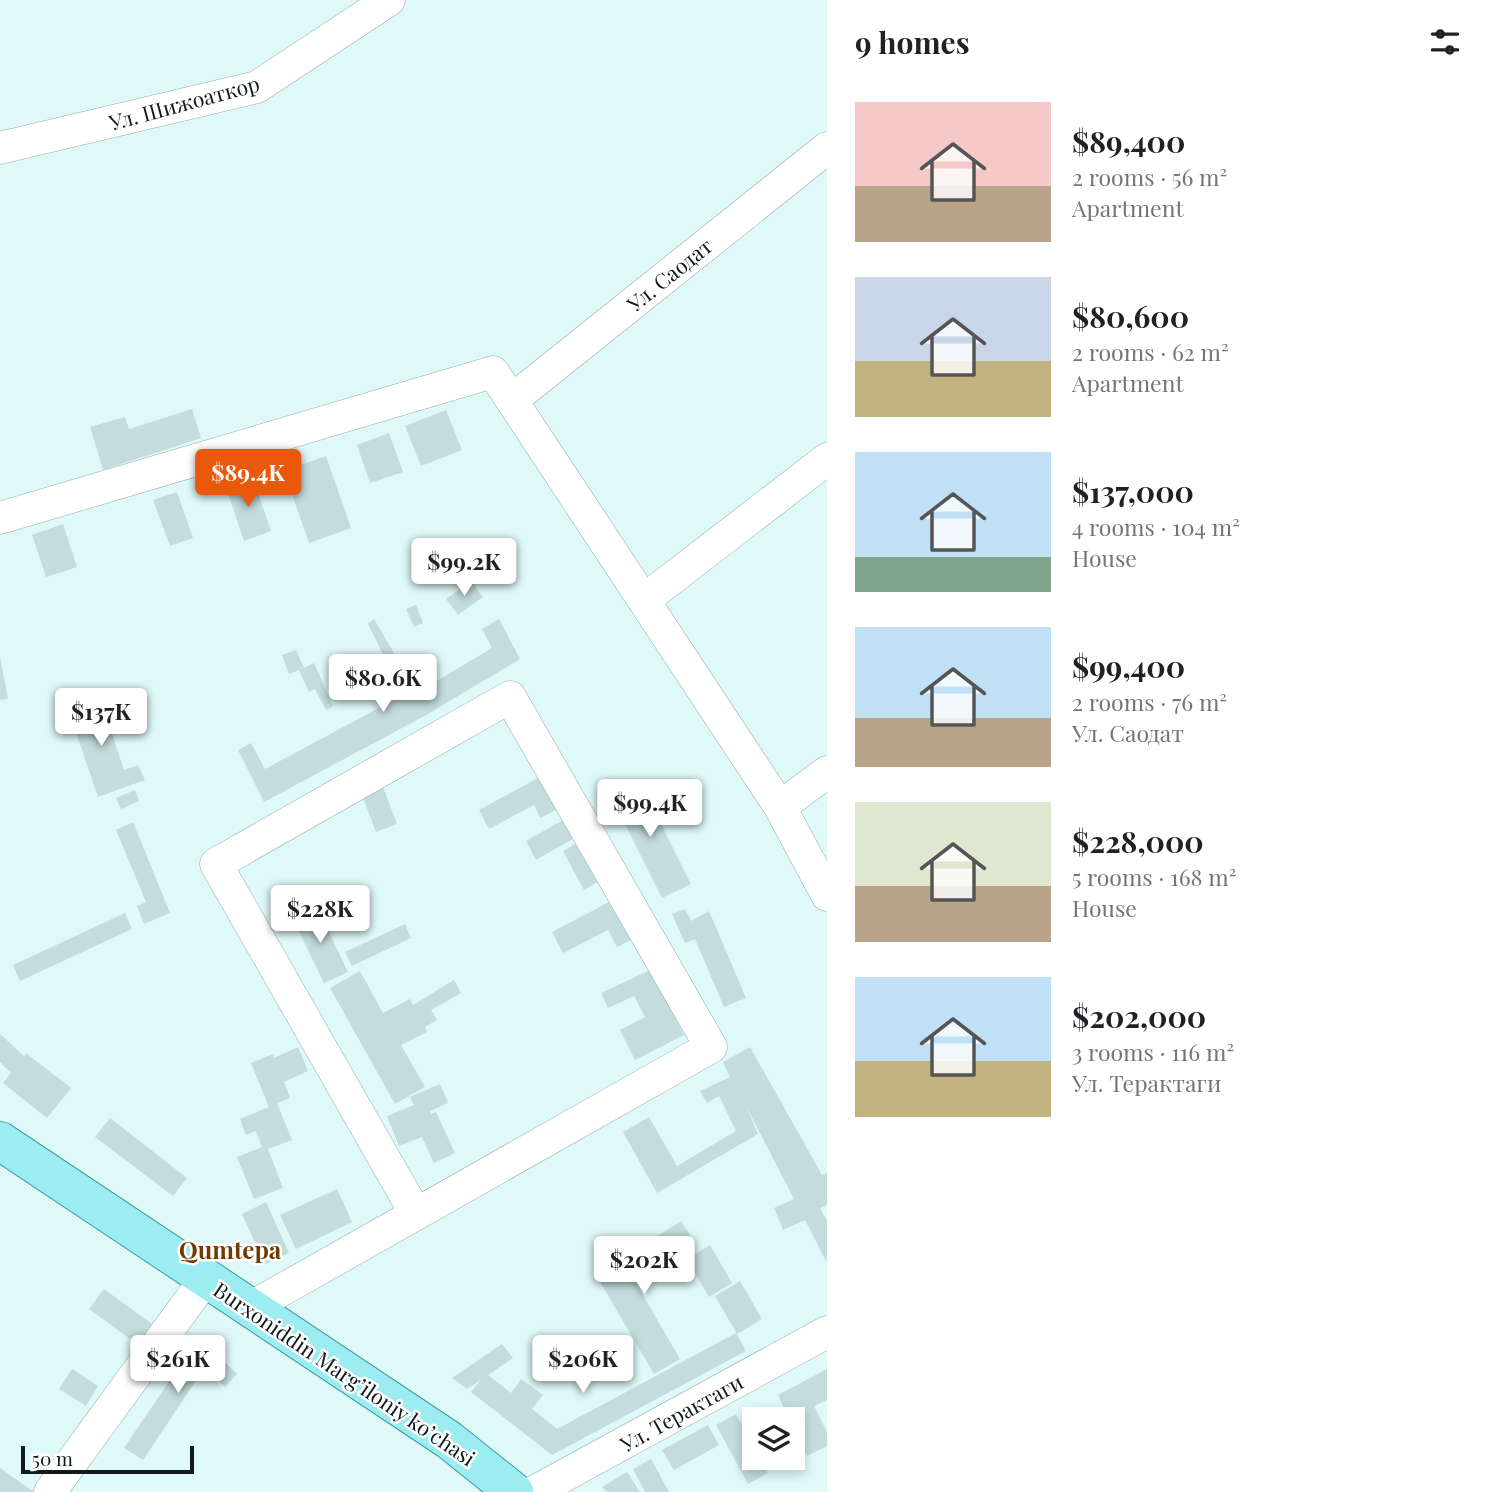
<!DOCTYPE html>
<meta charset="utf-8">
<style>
body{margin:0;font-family:"Playfair Display",serif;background:#f2f2f2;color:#202124;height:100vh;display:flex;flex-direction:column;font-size:26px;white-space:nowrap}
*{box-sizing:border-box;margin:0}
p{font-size:23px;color:#757577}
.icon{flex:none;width:38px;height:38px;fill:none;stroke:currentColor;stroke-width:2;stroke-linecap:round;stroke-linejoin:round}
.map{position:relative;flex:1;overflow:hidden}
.sheet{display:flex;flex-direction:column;background:#fff;width:665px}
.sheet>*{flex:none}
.tools{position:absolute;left:742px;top:1407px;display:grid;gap:14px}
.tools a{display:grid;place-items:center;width:63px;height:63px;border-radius:0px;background:#fff;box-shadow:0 4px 10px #0003;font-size:35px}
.scale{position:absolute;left:21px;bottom:18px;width:173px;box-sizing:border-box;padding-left:7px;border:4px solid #11191a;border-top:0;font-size:19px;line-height:24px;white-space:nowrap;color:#11191a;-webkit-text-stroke:5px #fff;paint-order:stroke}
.price{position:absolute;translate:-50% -60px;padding:0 16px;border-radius:7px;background:#fff;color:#222;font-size:23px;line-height:46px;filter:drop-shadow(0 2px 4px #0008)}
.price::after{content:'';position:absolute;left:50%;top:42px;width:21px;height:16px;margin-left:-10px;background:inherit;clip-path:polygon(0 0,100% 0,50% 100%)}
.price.selected{background:#ea580c;color:#fff}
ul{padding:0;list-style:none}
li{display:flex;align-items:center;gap:21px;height:175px;padding:0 28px}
li span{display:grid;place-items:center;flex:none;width:196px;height:140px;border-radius:0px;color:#555}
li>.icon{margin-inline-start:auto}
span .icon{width:84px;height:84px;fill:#fffc;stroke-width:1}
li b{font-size:30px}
h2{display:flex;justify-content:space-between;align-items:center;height:84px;padding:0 28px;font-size:30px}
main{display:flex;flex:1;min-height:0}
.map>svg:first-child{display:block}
</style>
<main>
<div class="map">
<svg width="827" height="1492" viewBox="0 0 827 1492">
<rect width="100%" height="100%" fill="#dff8f8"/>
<!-- building -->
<path fill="#c4dcdd" d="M192,409L201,438L103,470L90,427L125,417L129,429Z
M446,410L462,450L421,466L405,426Z
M389,433L403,472L370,483L357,445Z
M326,456L351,528L309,543L284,471Z
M253,478L271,531L244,541L226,487Z
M177,492L193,538L170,546L153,500Z
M63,524L77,567L46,577L32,535Z
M471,581L483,597L458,615L446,599Z
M416,605L423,623L414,627L406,609Z
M374,619L407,675L422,665L433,683L492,648L482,629L499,619L520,659L428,714L264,802L238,750L251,743L265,769L403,695L368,624Z
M296,650L304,668L314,663L333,706L326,710L315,689L309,692L299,670L289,674L282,655Z
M0,657L8,699L0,700Z
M99,695L124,770L138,765L145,780L98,797L67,706Z
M542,776L558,809L540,818L534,805L489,829L479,810Z
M639,780L691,884L662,898L610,794Z
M383,787L397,824L376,832L362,795Z
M135,790L139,801L121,809L116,798Z
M565,819L576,837L536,860L526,841Z
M133,822L170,913L144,924L137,906L146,902L116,830Z
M577,843L597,882L584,890L563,851Z
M613,900L633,939L617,947L608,930L563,953L552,932Z
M317,907L348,972L324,983L293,919Z
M685,909L691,921L709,911L746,998L724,1007L695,939L685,943L672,914Z
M125,913L132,929L20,981L13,965Z
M405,924L411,938L352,966L345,952Z
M650,970L684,1035L635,1060L620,1030L645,1017L634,996L608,1008L601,993Z
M360,971L383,1013L410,999L413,1005L454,980L461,993L431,1010L437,1020L425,1027L427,1032L401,1045L425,1087L395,1104L330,988Z
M0,1034L24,1056L26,1053L71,1088L47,1118L3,1083L11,1073L0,1062Z
M298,1047L308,1071L284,1082L290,1098L277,1103L292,1140L268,1149L283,1188L254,1199L237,1157L262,1147L256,1131L246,1135L240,1119L269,1107L251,1063L273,1054L274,1058Z
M750,1047L822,1175L827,1173V1205L820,1208L827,1221V1263L805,1220L783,1230L774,1208L794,1199L746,1106L758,1134L657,1193L623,1132L649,1117L677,1166L736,1131L719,1096L707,1103L700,1091L730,1077L723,1062Z
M440,1084L448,1103L430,1111L431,1114L436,1112L455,1153L434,1163L422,1137L399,1146L387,1116L414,1105L410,1097Z
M110,1118L187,1178L173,1196L95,1137Z
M337,1189L352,1222L296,1249L280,1215Z
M266,1202L289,1253L265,1264L242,1214Z
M681,1221L693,1239L633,1278L680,1359L654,1374L596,1275Z
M710,1245L732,1283L709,1297L687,1259Z
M740,1281L762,1319L737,1334L715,1296Z
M104,1289L152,1324L137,1344L89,1309Z
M736,1333L746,1351L552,1455L471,1392L481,1380L467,1389L452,1378L502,1344L513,1358L488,1375L511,1393L521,1379L543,1395L532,1409L557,1429Z
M199,1337L237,1374L225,1387L205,1367L143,1460L124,1448Z
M72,1369L98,1386L86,1406L59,1389Z
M827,1369V1400L814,1406L827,1432V1446L807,1456L793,1426V1419H789L778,1395Z
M736,1414L754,1448V1458H760L768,1473L748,1484L716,1425Z
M708,1425L719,1445L674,1470L662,1450Z
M651,1459L669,1492H645L633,1469Z
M0,1468L34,1492H0Z
M627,1472L640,1492H607L602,1487Z"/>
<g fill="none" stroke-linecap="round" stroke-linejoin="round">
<defs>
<path id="minor" d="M0,148L257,87L389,0
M512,400L827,148
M0,518L493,372L780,807
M644,600L827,459
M827,772L780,807L827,895
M250,1308L711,1047L510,697L216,864L416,1214
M50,1492L206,1278
M534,1492L827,1332"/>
<path id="major" d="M0,1141L449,1440L514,1492"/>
</defs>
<!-- minor casing -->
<use href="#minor" stroke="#95abac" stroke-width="33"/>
<!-- major casing -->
<use href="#major" stroke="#3f9b9f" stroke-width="40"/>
<!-- minor -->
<use href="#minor" stroke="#fff" stroke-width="32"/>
<!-- major -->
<use href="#major" stroke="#9bedf1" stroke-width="38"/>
</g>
<g text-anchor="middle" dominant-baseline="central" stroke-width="5" stroke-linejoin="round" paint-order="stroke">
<!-- street labels -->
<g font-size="21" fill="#11191a" stroke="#fff">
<text transform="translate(184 102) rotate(-15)">Ул. Шижоаткор</text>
<text transform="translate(669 274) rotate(-39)">Ул. Саодат</text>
<text transform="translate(345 1373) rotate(34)">Burxoniddin Marg’iloniy ko’chasi</text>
<text transform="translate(681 1412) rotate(-29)">Ул. Терактаги</text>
</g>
<!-- quarter labels -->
<g font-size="24" font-weight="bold" fill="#723a00" stroke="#fff">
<text x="230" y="1249">Qumtepa</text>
</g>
</g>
</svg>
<div class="tools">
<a><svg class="icon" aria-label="layers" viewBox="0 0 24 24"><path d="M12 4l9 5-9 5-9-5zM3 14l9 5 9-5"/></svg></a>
</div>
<div class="scale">50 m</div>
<b class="price selected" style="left:248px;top:509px">$89.4K</b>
<b class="price" style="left:464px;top:598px">$99.2K</b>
<b class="price" style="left:383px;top:714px">$80.6K</b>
<b class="price" style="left:101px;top:748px">$137K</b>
<b class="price" style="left:650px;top:839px">$99.4K</b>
<b class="price" style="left:320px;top:945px">$228K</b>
<b class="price" style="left:644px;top:1296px">$202K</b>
<b class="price" style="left:178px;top:1395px">$261K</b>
<b class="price" style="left:583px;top:1395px">$206K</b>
</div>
<section class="sheet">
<h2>9 homes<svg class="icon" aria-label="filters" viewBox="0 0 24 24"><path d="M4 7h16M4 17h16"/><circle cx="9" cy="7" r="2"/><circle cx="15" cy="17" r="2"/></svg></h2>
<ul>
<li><span style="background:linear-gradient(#f6c9c9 60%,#b9a48a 0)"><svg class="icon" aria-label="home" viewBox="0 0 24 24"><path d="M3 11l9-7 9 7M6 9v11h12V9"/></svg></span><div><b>$89,400</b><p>2 rooms · 56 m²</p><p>Apartment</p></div></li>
<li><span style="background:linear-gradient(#c9d6e8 60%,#c2b280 0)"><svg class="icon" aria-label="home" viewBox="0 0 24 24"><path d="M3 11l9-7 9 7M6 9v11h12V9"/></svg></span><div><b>$80,600</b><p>2 rooms · 62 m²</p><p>Apartment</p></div></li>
<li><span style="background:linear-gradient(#bfe0f5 75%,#7fa58c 0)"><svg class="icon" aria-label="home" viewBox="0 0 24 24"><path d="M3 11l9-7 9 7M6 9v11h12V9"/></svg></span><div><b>$137,000</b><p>4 rooms · 104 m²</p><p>House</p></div></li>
<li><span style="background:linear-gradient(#bfe0f5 65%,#b9a48a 0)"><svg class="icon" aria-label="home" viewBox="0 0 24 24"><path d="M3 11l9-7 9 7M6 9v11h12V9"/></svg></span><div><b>$99,400</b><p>2 rooms · 76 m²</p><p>Ул. Саодат</p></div></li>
<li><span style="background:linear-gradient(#dfe7d0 60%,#b9a48a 0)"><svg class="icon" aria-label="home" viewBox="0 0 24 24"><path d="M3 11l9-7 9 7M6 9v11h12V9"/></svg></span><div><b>$228,000</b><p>5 rooms · 168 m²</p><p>House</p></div></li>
<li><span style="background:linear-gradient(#bfe0f5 60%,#c2b280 0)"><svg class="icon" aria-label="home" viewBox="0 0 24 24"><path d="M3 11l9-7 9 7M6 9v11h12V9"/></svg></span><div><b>$202,000</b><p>3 rooms · 116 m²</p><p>Ул. Терактаги</p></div></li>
</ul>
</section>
</main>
